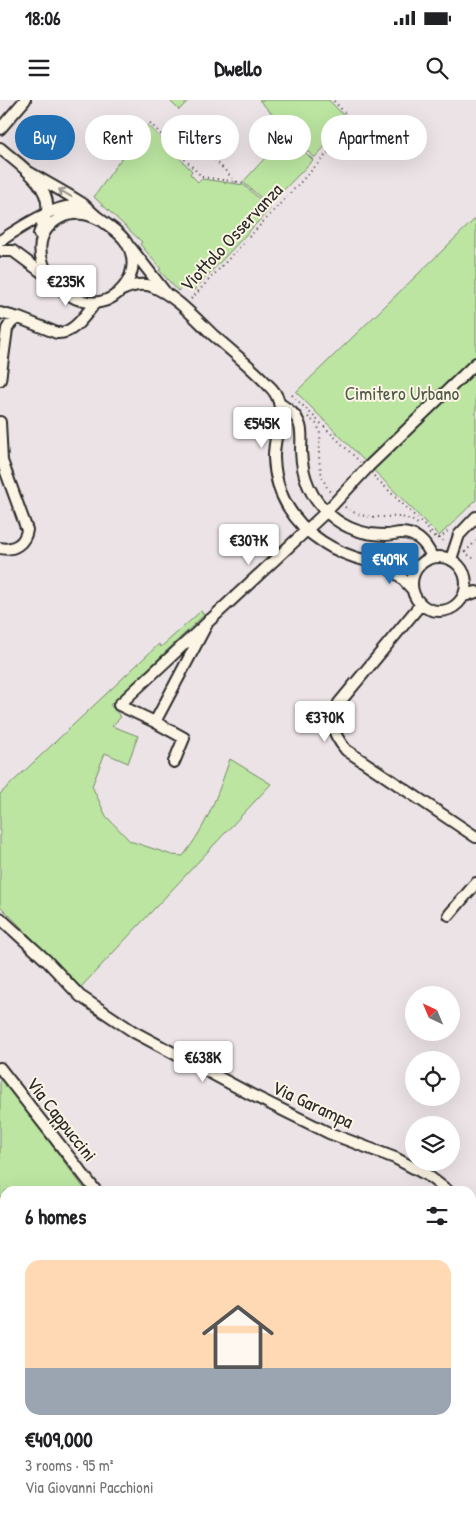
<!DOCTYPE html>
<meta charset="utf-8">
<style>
body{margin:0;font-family:"Patrick Hand",sans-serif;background:#f6f6f6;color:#202124;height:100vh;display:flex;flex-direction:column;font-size:19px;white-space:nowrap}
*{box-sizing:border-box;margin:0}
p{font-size:16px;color:#757577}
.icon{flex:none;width:28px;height:28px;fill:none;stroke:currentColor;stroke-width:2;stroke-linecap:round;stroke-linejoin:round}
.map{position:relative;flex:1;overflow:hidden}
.sheet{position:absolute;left:0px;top:1086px;width:476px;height:336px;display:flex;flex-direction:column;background:#fff;border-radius:15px 15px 0 0;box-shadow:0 5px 20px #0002}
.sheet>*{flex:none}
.hud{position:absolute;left:15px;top:15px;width:446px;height:45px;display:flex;gap:10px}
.needle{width:32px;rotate:316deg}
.buttons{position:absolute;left:405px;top:886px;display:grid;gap:10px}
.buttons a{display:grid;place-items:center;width:55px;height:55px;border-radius:50%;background:#fff;box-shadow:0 5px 20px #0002;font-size:25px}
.price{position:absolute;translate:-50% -42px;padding:0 11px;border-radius:5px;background:#fff;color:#222;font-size:16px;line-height:32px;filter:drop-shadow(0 1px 2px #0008)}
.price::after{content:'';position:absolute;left:50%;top:30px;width:15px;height:11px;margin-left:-8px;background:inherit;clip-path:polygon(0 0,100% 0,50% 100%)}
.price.active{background:#1f6fb2;color:#fff}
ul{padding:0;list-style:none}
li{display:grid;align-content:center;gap:10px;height:265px;padding:0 25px}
li span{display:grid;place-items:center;height:155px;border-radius:15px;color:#555}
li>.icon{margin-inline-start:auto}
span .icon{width:90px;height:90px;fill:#fffc;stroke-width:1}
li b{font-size:21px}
h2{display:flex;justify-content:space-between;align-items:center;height:60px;padding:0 25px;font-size:21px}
.pill{padding:0 18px;border-radius:22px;background:#fff;box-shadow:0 5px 20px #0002;font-size:18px;line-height:45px}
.pill.active{background:#1f6fb2;color:#fff}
.status{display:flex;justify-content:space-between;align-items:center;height:35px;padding:0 25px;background:#fff;direction:ltr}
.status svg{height:14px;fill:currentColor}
header{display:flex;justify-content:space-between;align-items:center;height:65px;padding:0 25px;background:#fff;font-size:22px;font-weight:700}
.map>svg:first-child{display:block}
</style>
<div class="status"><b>18:06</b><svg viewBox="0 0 49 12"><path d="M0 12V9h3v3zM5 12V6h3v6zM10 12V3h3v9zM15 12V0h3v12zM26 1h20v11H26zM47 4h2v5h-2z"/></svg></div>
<header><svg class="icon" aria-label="menu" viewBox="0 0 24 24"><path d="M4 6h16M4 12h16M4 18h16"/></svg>Dwello<svg class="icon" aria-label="search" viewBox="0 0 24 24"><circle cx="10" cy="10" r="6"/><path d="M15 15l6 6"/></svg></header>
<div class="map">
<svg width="476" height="1422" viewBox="0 0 476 1422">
<rect width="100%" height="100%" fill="#ece3e6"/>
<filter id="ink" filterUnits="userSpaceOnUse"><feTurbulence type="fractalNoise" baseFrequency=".02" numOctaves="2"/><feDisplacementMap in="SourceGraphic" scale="10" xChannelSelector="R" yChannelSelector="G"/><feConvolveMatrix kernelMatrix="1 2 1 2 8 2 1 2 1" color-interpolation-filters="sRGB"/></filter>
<g filter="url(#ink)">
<!-- green -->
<path fill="#bbe5a1" stroke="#738866" d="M169,0H189L179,10Z
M259,0H329L349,21L314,58Z
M148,25L192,71L190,74L198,82L202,79L244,85L270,109L194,190L186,183L178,191L159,170L161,169L140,144L142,142L94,97L130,46Z
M287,34L313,60L269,105L243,82Z
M476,118V400L439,436L296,292Z
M201,511L204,515L110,605L121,617L112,626L138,636L128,663L105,653L92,686L106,716L130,741L172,755L183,756C208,724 217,696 230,659L271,684L81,887L0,806V694L159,544L161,547Z
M0,976L86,1091H5V1418H158V1422H0Z"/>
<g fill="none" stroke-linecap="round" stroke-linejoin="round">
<defs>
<path id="minor" d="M0,29L25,0
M0,48C18,64 51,84 47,111C46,119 42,126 39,134
M27,71C45,82 65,92 83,104C89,109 94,115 100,119C108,126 120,132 126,142C137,159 134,179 118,193C76,230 6,148 60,118C73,111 88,113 100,120
M0,141C15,131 60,101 78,107C80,108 82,110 84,112
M131,148L165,192
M0,151H13L48,177
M122,190C131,186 141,183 151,186C175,195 195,218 213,235C232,251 252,268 269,286C274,290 277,296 279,302C283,317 273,341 274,358C277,434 351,469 418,466
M0,213L19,218
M0,280L7,229C10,223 13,220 19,218L57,233C74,234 85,215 95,203
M279,303C286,308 295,313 298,321C303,329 301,342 301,351C302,376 311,399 330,415C346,429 365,435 386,435C391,435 396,433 401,433C417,433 426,443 432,457
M0,322L2,361L27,430C25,443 14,451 0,448
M412 484a27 27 0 1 1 54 0a27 27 0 1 1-54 0Z
M451,459L459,435L476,417
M385,466L400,476L412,489
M464,496L476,492
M421,504L339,603C330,625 331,631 346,650L476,737
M209,520L155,622L119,605L326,412L369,366L476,263
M155,622L184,638L174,662
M449,815L476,783
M0,818L47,861L80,896L134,932L250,994L329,1033L395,1058L427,1075L448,1091
M0,968L96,1091
M416,1422V1418"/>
</defs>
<!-- minor casing -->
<use href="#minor" stroke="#2b2b2b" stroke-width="14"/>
<!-- path -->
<path stroke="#2b2b2b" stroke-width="2" stroke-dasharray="1 4" stroke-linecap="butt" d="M150,23L202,77L245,83
M184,27L236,82
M191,199L355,24L333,0
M292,295L360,362
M308,317C311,320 315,322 317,325C322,333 320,344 319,352C319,367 322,382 331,393
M374,376L435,436L440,438L450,429
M345,407C373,428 399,406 420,426
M429,434L445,442
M464,452L476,460
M465,452L476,441"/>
<!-- minor -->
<use href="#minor" stroke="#fcf5e5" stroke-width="10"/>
</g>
<!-- one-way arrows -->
<defs><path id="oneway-shaft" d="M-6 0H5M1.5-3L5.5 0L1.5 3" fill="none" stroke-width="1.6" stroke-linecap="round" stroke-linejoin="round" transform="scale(1.25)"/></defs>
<use stroke="#949088" href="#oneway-shaft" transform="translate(65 93) rotate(-149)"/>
</g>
<g text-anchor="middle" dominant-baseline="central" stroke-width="4" stroke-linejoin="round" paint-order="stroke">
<!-- street labels -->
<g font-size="19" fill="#2b2b2b" stroke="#fcf5e5">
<text transform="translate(231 137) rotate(-47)">Viottolo Osservanza</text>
<text transform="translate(313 1004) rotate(25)">Via Garampa</text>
<text transform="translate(62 1019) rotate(52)">Via Cappuccini</text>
</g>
<!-- park labels -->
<g font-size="19" fill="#4f5a48" stroke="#fcf5e5">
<text x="402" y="293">Cimitero Urbano</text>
</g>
</g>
</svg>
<div class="buttons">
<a><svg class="needle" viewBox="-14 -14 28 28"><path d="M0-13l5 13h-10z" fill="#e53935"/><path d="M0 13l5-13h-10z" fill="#757577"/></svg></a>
<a><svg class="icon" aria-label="locate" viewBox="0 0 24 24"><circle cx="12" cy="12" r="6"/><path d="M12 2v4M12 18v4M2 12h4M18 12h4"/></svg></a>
<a><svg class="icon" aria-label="layers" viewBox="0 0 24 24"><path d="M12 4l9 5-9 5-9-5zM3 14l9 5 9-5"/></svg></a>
</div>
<b class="price" style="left:66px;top:207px">€235K</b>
<b class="price" style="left:262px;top:349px">€545K</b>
<b class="price" style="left:249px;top:466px">€307K</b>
<b class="price active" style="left:390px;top:485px">€409K</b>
<b class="price" style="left:325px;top:643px">€370K</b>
<b class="price" style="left:203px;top:983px">€638K</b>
<div class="hud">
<a class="pill active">Buy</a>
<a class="pill">Rent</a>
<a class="pill">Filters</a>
<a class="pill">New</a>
<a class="pill">Apartment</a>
</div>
<section class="sheet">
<h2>6 homes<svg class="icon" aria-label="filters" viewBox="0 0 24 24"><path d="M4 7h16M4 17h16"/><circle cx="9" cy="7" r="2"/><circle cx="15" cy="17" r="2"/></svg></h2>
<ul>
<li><span style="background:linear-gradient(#ffd9b3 70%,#9aa5b1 0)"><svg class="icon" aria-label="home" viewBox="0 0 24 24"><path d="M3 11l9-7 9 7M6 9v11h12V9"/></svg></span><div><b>€409,000</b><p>3 rooms · 95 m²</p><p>Via Giovanni Pacchioni</p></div></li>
</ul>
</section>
</div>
